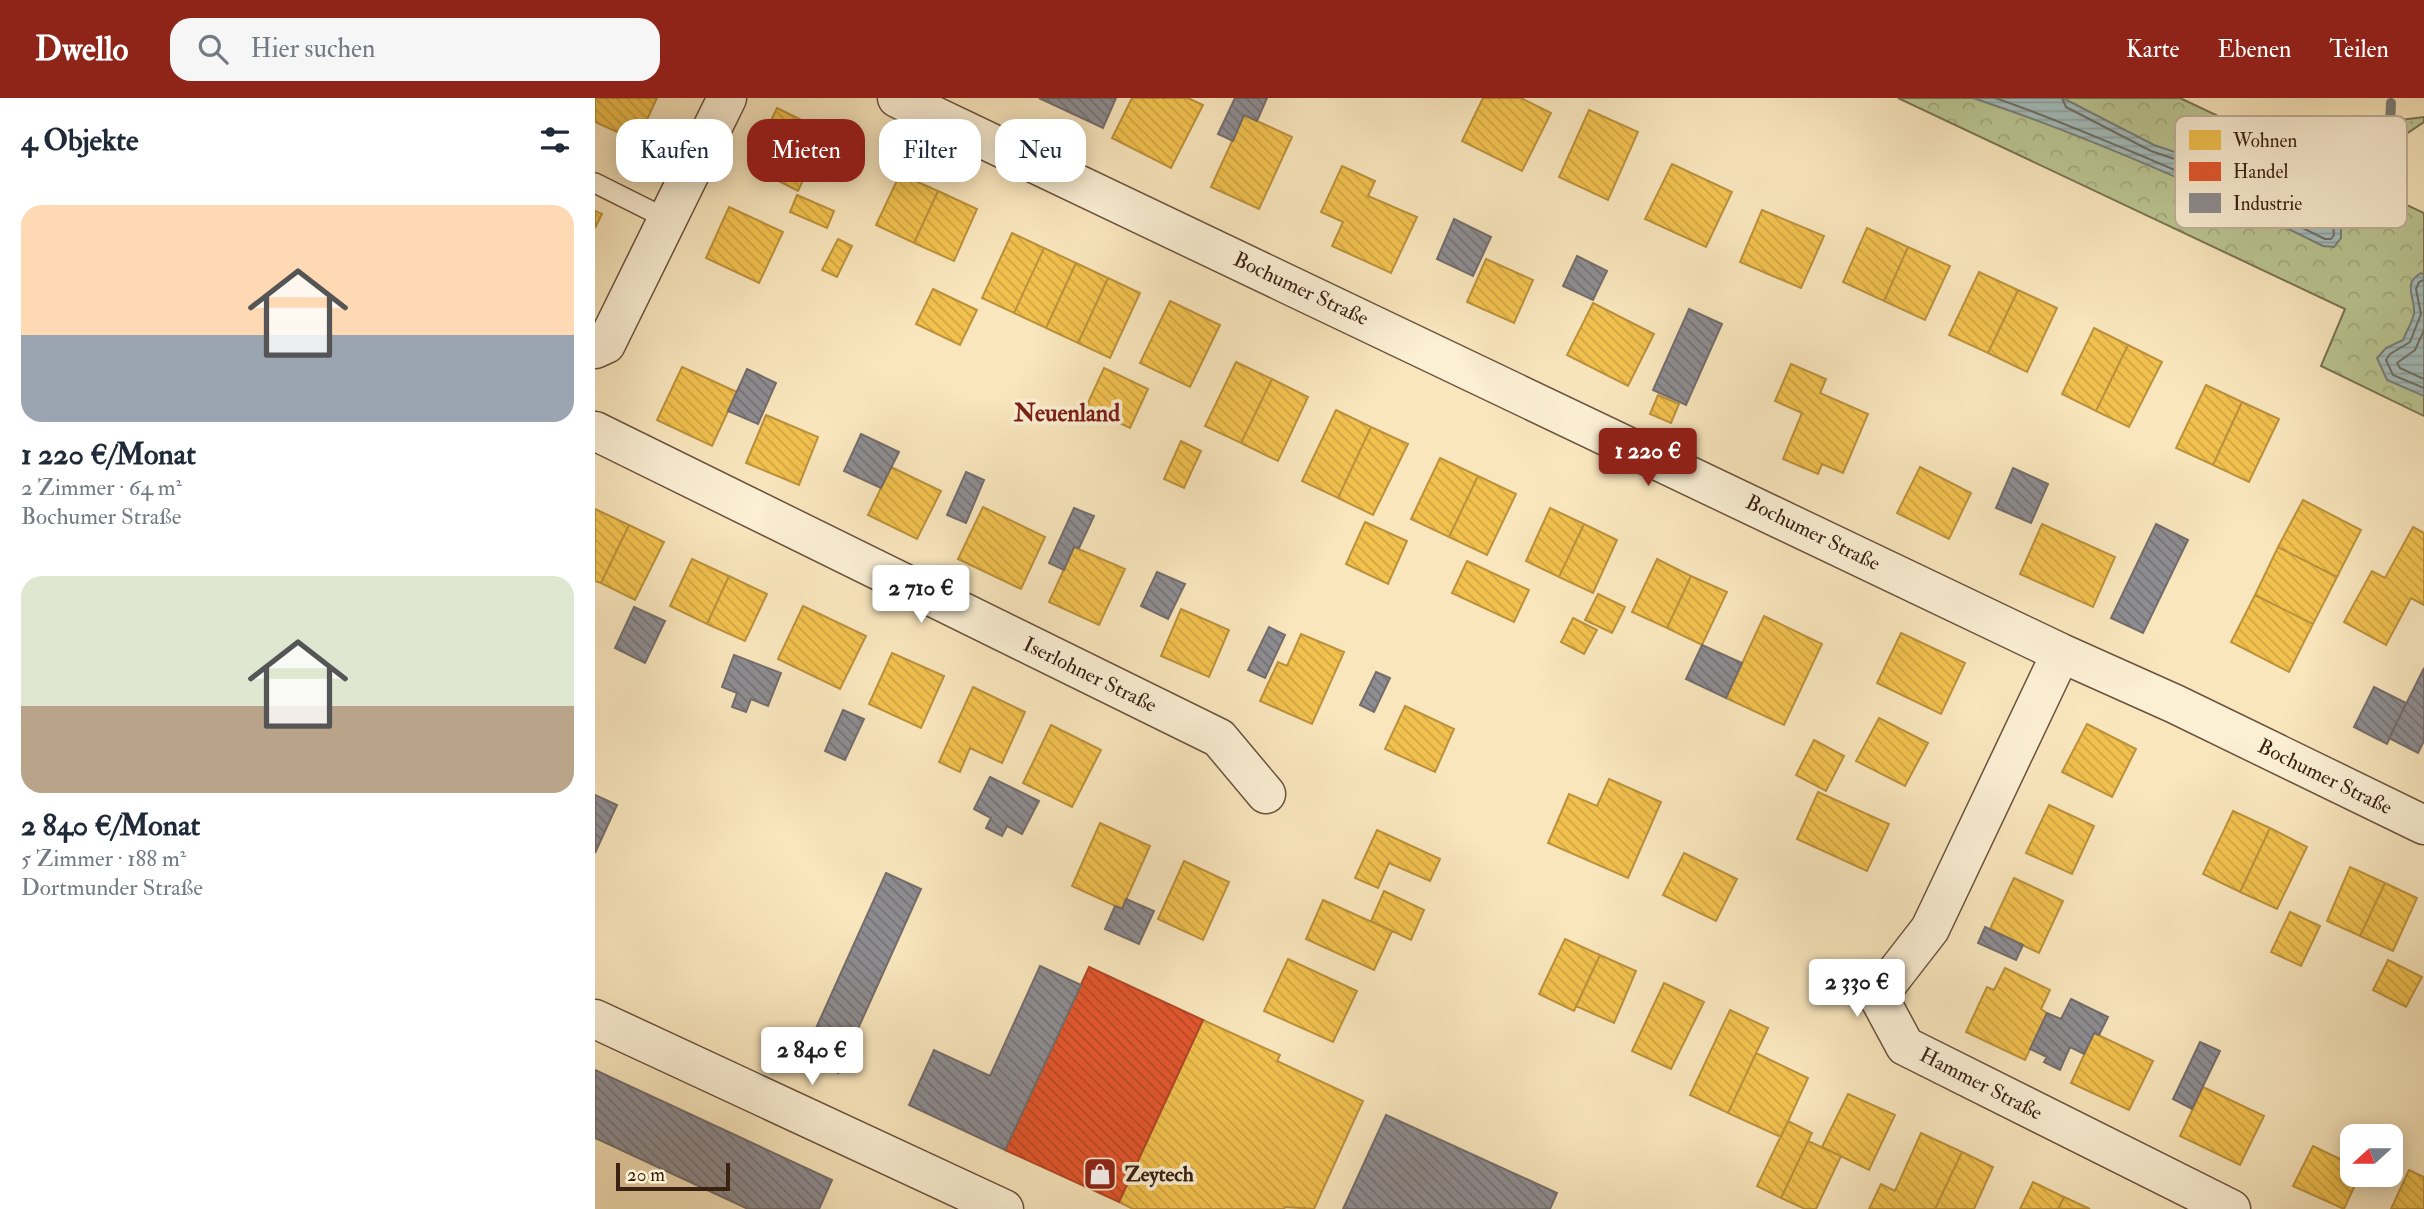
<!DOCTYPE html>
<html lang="de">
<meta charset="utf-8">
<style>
body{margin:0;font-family:"IM FELL Double Pica",serif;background:#f6f6f7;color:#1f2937;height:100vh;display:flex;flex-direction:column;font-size:26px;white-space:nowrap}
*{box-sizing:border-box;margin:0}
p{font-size:23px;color:#747a83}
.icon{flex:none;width:38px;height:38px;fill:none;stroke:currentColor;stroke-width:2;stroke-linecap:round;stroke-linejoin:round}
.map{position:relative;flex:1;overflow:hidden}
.details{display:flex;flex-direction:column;background:#fff;width:595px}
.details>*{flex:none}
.top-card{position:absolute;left:21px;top:21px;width:665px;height:63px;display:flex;gap:14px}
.needle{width:46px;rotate:249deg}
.fabs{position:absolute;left:1745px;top:1026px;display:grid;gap:14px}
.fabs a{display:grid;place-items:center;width:63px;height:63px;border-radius:14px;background:#fff;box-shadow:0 4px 18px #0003;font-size:35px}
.scale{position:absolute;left:21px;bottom:18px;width:114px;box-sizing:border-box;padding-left:7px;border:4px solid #3b2112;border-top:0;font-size:19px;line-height:24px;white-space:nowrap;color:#3b2112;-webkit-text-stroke:5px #fbefd4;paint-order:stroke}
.price{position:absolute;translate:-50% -60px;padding:0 16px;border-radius:7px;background:#fff;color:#222;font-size:23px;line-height:46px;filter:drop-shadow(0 2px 4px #0008)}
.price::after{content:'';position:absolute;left:50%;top:42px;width:21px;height:16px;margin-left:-10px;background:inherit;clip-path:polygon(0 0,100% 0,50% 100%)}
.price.on{background:#8f2418;color:#fff}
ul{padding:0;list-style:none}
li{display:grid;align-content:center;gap:14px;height:371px;padding:0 21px}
li span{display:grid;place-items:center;height:217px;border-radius:21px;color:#555}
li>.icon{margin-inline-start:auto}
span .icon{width:126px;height:126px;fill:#fffc;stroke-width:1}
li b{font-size:30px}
h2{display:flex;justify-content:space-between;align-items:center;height:84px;padding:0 21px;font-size:30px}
.pill{padding:0 24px;border-radius:21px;background:#fff;box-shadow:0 4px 18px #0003;font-size:24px;line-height:63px}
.pill.on{background:#8f2418;color:#fff}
header{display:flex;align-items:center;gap:42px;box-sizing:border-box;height:98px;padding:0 35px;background:#8f2418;color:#fff}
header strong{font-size:33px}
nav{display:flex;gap:38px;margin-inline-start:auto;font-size:24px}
.search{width:490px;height:63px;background:#f6f6f7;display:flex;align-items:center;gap:18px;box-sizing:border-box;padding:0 24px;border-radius:21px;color:#747a83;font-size:26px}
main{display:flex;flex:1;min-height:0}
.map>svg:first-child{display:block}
</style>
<header>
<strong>Dwello</strong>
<div class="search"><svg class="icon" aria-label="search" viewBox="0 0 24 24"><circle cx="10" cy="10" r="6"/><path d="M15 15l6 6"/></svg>Hier suchen</div>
<nav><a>Karte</a><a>Ebenen</a><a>Teilen</a></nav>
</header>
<main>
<section class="details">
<h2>4 Objekte<svg class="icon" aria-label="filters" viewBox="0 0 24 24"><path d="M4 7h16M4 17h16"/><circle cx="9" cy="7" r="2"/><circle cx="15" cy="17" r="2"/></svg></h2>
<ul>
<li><span style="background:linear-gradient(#ffd9b3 60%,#9aa5b1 0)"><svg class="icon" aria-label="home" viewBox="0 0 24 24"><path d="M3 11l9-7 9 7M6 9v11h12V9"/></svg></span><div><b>1 220 €/Monat</b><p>2 Zimmer · 64 m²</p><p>Bochumer Straße</p></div></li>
<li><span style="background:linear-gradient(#dfe7d0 60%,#b9a48a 0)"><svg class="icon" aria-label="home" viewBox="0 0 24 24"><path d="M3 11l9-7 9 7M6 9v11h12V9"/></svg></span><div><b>2 840 €/Monat</b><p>5 Zimmer · 188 m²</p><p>Dortmunder Straße</p></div></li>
</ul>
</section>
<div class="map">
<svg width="1829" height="1111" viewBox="0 0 1829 1111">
<defs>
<pattern id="grass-dots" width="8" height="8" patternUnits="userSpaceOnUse" patternTransform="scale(1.75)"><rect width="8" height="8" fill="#bac693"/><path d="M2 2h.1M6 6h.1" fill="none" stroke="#a1aa7e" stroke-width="1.8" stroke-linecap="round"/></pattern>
<pattern id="forest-crowns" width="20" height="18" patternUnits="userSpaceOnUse" patternTransform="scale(1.75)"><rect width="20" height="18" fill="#bac693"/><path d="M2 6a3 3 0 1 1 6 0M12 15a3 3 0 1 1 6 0" fill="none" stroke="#a1aa7e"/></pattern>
<pattern id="water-rules" width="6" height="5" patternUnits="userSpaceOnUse" patternTransform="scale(1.75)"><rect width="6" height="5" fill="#a3bdbc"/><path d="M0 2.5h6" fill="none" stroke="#8da2a1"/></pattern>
<pattern id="homes-back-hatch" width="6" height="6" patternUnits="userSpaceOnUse" patternTransform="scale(1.75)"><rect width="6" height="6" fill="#f2c14e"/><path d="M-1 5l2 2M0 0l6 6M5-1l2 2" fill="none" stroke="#d0a643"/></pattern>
<pattern id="shops-back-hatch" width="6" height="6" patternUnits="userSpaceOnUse" patternTransform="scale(1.75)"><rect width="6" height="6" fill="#e4572e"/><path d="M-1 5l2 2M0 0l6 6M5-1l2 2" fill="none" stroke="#ba4826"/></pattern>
<pattern id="industry-back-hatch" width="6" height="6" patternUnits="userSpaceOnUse" patternTransform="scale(1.75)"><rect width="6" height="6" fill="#8d8d92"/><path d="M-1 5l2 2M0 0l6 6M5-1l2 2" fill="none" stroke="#747376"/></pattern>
</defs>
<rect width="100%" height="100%" fill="#f9e6bd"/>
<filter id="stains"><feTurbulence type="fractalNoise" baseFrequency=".00286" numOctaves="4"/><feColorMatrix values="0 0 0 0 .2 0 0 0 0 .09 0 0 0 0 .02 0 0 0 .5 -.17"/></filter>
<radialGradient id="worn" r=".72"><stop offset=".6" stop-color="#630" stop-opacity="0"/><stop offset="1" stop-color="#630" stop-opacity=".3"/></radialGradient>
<!-- grass -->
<path fill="url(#grass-dots)" stroke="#7a7452" stroke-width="2" d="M1829,19V24L1799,44L1711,61L1668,39Z"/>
<!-- forest -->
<path fill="url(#forest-crowns)" stroke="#7a7452" stroke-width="2" d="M1303,0H1585L1829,115V318L1726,268L1750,211Z"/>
<!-- water -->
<path fill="url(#water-rules)" stroke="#797f78" stroke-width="2" d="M1378,0H1468L1559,47L1654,79L1746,123V140L1739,149L1728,148C1615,92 1498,40 1378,0Z
M1826,175L1829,177V298L1792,282L1782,260L1791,250L1808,242C1811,234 1818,223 1819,215C1820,198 1807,186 1826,175Z"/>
<!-- homes -->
<path fill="url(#homes-back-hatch)" stroke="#bb913c" stroke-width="2" d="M0,0H62L42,43L0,24Z
M537,0H593L608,7L576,70L517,40Z
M888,0H926L956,15L927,73L867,43Z
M182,10L231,34L203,93L154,68Z
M994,12L1043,34L1013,102L964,79Z
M649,17L697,39L664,111L616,89Z
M1077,66L1137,94L1111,149L1050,121Z
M747,68L780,83L773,98L822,119L796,175L737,148L748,124L726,114Z
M305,76L343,93L319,145L281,127Z
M343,93L382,111L359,163L319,145Z
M202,97L239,113L232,130L195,114Z
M134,109L188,134L164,185L111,160Z
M1167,112L1229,138L1206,190L1145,164Z
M0,113L7,116L0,130Z
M1272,130L1313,149L1289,203L1248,184Z
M417,135L449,150L419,215L387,200Z
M243,141L257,148L242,179L227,172Z
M1313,149L1355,168L1330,222L1289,203Z
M449,150L481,165L451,230L419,215Z
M891,161L938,182L919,225L872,204Z
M481,165L513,180L483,245L451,230Z
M1384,174L1423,192L1393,255L1354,237Z
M513,180L545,195L515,260L483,245Z
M338,191L382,212L365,247L321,226Z
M1423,192L1462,210L1432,274L1393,255Z
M575,203L625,227L595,289L545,265Z
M998,205L1059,236L1033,288L972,257Z
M1499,230L1533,247L1501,313L1467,296Z
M1533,247L1567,264L1534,329L1501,313Z
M641,264L677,281L646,345L610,328Z
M1196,266L1231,281L1225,295L1273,316L1248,375L1227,366L1223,376L1188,361L1207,315L1180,303Z
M87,269L142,294L117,348L62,322Z
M509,270L553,291L535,330L491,309Z
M677,281L713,299L683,363L646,345Z
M1611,287L1647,304L1618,367L1581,350Z
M1063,297L1084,306L1076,325L1055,316Z
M1647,304L1684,321L1654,384L1618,367Z
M741,312L776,329L743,400L707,383Z
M171,317L223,339L204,387L151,365Z
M776,329L813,346L778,417L743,400Z
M586,343L606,353L589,390L569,381Z
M845,360L883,378L854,439L816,421Z
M296,369L346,393L322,441L273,417Z
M1325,369L1376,395L1354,441L1302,415Z
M883,378L921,396L892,457L854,439Z
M1708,402L1766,432L1742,479L1683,449Z
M388,409L450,439L426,491L363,461Z
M955,410L989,426L964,479L931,463Z
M0,411L34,427L6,485L0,483Z
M770,424L812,443L793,486L751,466Z
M989,426L1022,442L998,495L964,479Z
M1447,426L1520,459L1498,509L1425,476Z
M34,427L69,444L40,502L6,485Z
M1818,429L1829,435V507L1816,500L1791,547L1749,524L1777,473L1790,480Z
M479,449L530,471L504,527L454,504Z
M1683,449L1742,479L1718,526L1660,497Z
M97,461L134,478L112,526L75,508Z
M1062,461L1096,478L1072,530L1037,514Z
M872,463L934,492L919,524L857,495Z
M134,478L172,496L150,543L112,526Z
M1096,478L1132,494L1107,547L1072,530Z
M1003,496L1030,509L1017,535L990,522Z
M1660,497L1718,526L1694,574L1636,544Z
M208,508L271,538L245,591L183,561Z
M586,511L634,532L614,579L566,558Z
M1169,518L1227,546L1189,627L1131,600Z
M978,520L1002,532L989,556L966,544Z
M1306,535L1370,565L1346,616L1282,585Z
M706,536L749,554L717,626L665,603L683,564L692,568Z
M297,555L349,578L326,630L274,606Z
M378,589L430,614L407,665L375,650L365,674L344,664Z
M810,608L859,631L840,674L790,651Z
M1284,620L1333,645L1310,688L1261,663Z
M1492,626L1541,651L1517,699L1467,674Z
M456,627L506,652L477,709L428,685Z
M1219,642L1249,658L1231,693L1201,677Z
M1014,681L1066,704L1033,780L953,745L974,696L1002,708Z
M1223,694L1294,726L1272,773L1202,741Z
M1454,707L1499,728L1477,776L1431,755Z
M1638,713L1675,730L1645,794L1608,776Z
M505,725L555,748L527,811L477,788Z
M1675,730L1712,749L1682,811L1645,794Z
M782,732L845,761L835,783L794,765L783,790L760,780Z
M1089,755L1142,781L1121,823L1068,797Z
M589,763L634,784L608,842L563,821Z
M1755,769L1790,785L1765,838L1732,823Z
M1419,780L1468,803L1444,855L1395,831Z
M1790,785L1822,800L1798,853L1765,838Z
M789,793L829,812L816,842L776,823Z
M728,802L797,833L779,872L711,841Z
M1695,814L1725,828L1706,868L1676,854Z
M970,841L1005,857L979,913L944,896Z
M1005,857L1041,873L1019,925L981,908Z
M693,861L762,893L738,944L669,913Z
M1793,862L1827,879L1811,909L1778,892Z
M1410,870L1455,892L1446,911L1452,915L1430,962L1371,934L1392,889L1399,892Z
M1069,885L1109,904L1076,971L1037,953Z
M1135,912L1173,930L1133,1015L1095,997Z
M608,922L685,957L682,963L768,1003L719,1111L690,1109L689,1111H538L524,1104Z
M1499,935L1558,963L1534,1012L1476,985Z
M1161,955L1213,980L1186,1039L1133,1015Z
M1608,989L1669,1018L1645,1067L1585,1038Z
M1253,996L1300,1017L1274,1072L1227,1049Z
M1193,1023L1217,1035L1186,1100L1162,1088Z
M1326,1035L1367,1054L1340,1111H1274L1286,1086L1300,1093Z
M1213,1043L1246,1058L1221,1111H1210L1186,1100Z
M1718,1048L1757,1067V1076H1765L1749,1111L1698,1088Z
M1367,1054L1398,1069L1379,1111H1340Z
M1814,1072L1829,1079V1111H1796Z
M1438,1084L1469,1099L1463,1111H1425Z
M1469,1099L1495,1111H1463Z"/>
<!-- shops -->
<path fill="url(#shops-back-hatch)" stroke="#b14726" stroke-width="2" d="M494,869L608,922L524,1104L410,1052Z"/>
<!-- industry -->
<path fill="url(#industry-back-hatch)" stroke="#746d6c" stroke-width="2" d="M444,0H521L508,30Z
M640,0H672L662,23L649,17L638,43L623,36Z
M859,121L896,139L878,178L842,161Z
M982,158L1012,173L998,202L968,188Z
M1094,211L1127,226L1091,307L1058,292Z
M152,271L181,285L163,326L133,313Z
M266,336L304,354L286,390L249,373Z
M1418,370L1453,386L1436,425L1401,410Z
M371,374L389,382L371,425L352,417Z
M479,410L499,418L484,450L479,449L469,472L454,465Z
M1561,426L1593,442L1548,535L1516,520Z
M562,474L590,486L573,521L546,508Z
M39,509L70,523L50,565L20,550Z
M674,529L690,537L670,580L653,572Z
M1107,547L1147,565L1131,600L1091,581Z
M139,557L186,575L173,608L156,601L151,614L137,609L142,595L127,589Z
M1829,570V643L1823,655L1794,640Z
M781,574L795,580L779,614L765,607Z
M1779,589L1811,605L1792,646L1759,629Z
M248,612L269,621L250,662L230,653Z
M395,679L444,703L427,736L412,728L407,738L391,730L396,720L379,711Z
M0,697L22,707L0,755Z
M291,775L326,791L243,975L208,959Z
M531,801L559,813L544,846L510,831L520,808L527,811Z
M1390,829L1428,847L1421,862L1383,845Z
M445,868L486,887L410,1052L314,1007L339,952L395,978Z
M1476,901L1513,919L1504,937L1499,935L1489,956L1475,949L1465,972L1449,964L1452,959L1435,951L1452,915L1466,921Z
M1605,944L1625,953L1597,1011L1578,1001Z
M0,972L237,1082L224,1111H153L0,1040Z
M791,1017L962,1095L955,1111H748Z"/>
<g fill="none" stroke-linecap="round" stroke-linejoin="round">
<!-- shore -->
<path stroke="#6f6f67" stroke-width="2" d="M1400,0C1448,16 1493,36 1540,55C1604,82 1667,110 1730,141H1736L1739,137L1738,127L1651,85L1556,53L1471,9L1467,0
M1829,182L1824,184L1821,191L1826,216L1815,244L1795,256L1791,262L1798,277L1829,290
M1829,232L1820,252L1802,265L1805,270L1829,281"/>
<!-- stream -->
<path stroke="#797f78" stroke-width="10" d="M1795,25L1796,5"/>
<defs>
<path id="service" d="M0,85L72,121"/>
<path id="minor" d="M302,0L1466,555L1580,606L1829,727
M0,251L11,246L132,0
M0,333L624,640L671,696
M1466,555L1335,831L1283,898L1310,948L1636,1111
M0,921L409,1111"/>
</defs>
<!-- service casing -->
<use href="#service" stroke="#6a523d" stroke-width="22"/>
<!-- minor casing -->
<use href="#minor" stroke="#6a523d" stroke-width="41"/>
<!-- service -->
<use href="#service" stroke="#fbefd4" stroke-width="19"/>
<!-- minor -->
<use href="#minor" stroke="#fbefd4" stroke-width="38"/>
</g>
<!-- icons -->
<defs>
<symbol id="shop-square" viewBox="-11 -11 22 22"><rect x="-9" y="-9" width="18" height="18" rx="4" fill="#8f2418" stroke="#fbefd4"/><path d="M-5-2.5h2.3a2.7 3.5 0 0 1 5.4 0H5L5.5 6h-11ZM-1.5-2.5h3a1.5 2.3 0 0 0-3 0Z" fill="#fff"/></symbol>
</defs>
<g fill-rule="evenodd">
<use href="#shop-square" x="486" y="1057" width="38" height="38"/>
</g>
<g text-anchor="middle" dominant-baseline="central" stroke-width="7" stroke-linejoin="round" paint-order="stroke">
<!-- street labels -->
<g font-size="21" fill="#3b2112" stroke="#fbefd4">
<text transform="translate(706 191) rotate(25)">Bochumer Straße</text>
<text transform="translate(1218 435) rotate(26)">Bochumer Straße</text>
<text transform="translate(495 577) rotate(26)">Iserlohner Straße</text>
<text transform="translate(1730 679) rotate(26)">Bochumer Straße</text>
<text transform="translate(1386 986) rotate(27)">Hammer Straße</text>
</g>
<!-- poi labels -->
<g font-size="21" font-weight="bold" fill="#3b2112" stroke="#fbefd4" text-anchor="start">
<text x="530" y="1076">Zeytech</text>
</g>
<!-- quarter labels -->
<g font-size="24" font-weight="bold" fill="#7a1f14" stroke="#fbefd4">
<text x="472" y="315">Neuenland</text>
</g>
</g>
<!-- legend -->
<rect x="1580" y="18" width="232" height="112" rx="10" fill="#fbefd4" stroke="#c1b19a" stroke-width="2"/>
<rect x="1594" y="32" width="32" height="20" fill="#f2c14e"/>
<rect x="1594" y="64" width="32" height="19" fill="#e4572e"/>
<rect x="1594" y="95" width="32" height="20" fill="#8d8d92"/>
<g font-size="19" fill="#3b2112">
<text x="1638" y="49">Wohnen</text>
<text x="1638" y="80">Handel</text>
<text x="1638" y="112">Industrie</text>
</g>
<rect width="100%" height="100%" filter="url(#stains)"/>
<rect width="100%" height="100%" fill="url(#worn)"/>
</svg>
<div class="fabs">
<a><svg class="needle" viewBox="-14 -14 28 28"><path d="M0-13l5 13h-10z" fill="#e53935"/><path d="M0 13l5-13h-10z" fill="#747a83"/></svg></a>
</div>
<div class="scale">20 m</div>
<b class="price on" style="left:1053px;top:390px">1 220 €</b>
<b class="price" style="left:326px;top:527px">2 710 €</b>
<b class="price" style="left:1262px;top:921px">2 330 €</b>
<b class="price" style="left:217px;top:989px">2 840 €</b>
<div class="top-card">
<a class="pill">Kaufen</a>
<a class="pill on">Mieten</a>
<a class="pill">Filter</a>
<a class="pill">Neu</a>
</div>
</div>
</main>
